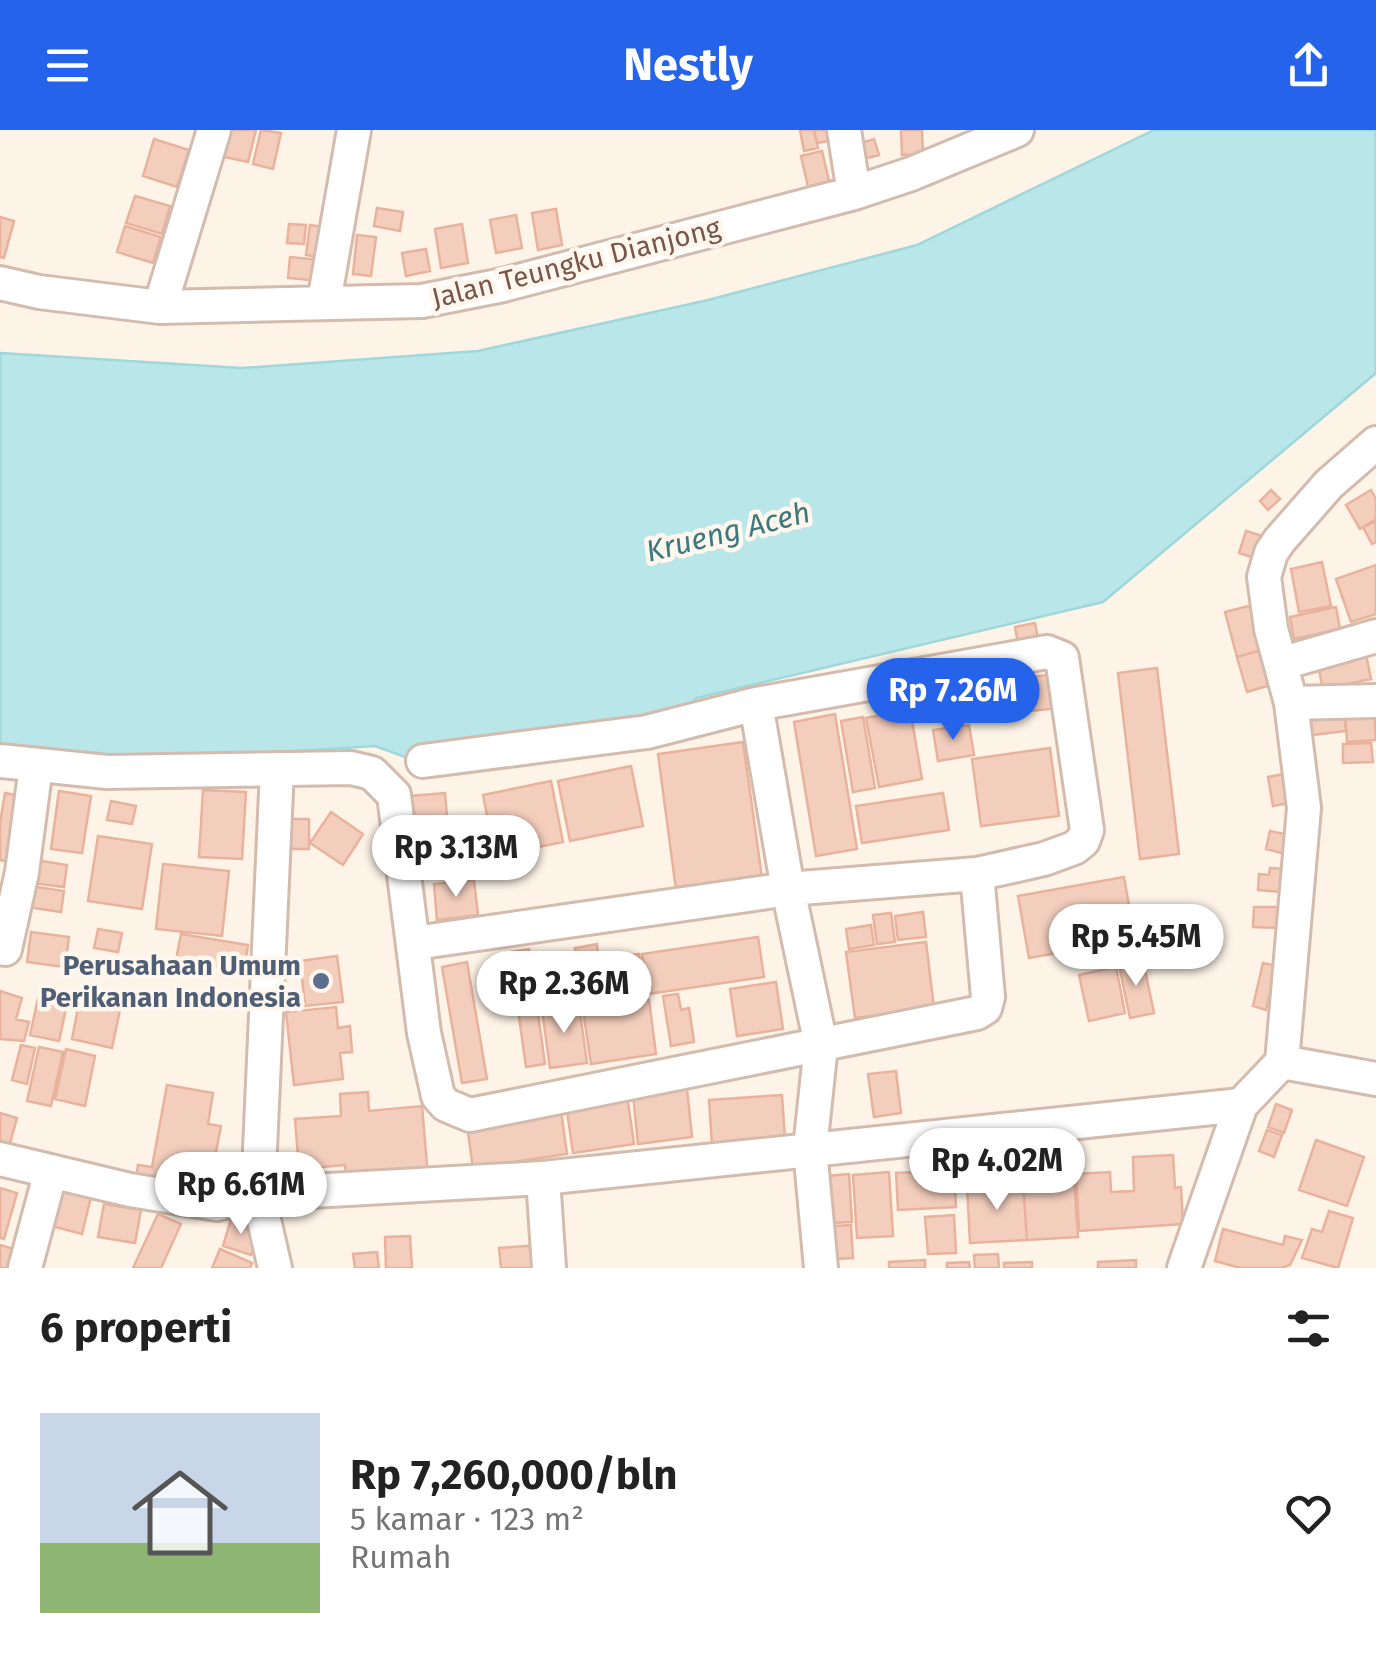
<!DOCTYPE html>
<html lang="id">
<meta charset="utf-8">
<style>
body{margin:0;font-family:"Fira Sans",sans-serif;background:#f2f2f2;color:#222;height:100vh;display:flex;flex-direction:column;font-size:38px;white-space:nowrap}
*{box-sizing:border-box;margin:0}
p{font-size:32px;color:#767676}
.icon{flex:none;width:55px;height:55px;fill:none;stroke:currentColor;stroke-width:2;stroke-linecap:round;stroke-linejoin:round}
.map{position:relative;height:1138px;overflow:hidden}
.side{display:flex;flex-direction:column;background:#fff;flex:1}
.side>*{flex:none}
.price{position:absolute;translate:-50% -85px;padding:0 22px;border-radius:35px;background:#fff;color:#222;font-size:32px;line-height:65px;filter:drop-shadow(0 2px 5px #0008)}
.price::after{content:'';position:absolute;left:50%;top:60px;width:30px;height:22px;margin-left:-15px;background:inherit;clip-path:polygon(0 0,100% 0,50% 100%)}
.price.active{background:#2563eb;color:#fff}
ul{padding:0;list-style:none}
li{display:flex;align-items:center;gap:30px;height:250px;padding:0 40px}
li span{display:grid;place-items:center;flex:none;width:280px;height:200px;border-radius:0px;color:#555}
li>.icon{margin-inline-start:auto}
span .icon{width:120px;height:120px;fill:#fffc;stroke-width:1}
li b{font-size:42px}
h2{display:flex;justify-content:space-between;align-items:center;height:120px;padding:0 40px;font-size:42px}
header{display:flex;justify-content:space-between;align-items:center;height:130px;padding:0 40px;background:#2563eb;color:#fff;font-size:45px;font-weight:700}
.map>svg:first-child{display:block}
</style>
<header><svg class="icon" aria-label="menu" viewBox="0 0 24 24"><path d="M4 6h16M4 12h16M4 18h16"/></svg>Nestly<svg class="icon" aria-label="share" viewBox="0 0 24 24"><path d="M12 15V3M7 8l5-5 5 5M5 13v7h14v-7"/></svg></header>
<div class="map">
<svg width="1376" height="1138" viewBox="0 0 1376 1138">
<rect width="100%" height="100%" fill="#fdf3e7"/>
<!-- water -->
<path fill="#b9e6e9" stroke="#9fd7db" stroke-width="2.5" d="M1154,0H1376V243L1103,472L696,568L682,590L405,627L375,616L76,635L0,622V223L242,238L478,221L708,170L917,115Z"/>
<!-- building -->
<path fill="#f4cebd" stroke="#e8b29c" stroke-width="2.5" d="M226,0H256L248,32L220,26Z
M261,0L281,3L273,39L253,34Z
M800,0H814L818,18L804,21Z
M814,0H834L836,10L817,13Z
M901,0H922L923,24L902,25Z
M154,9L189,20L177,57L143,46Z
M874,9L879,25L863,29L858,14Z
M822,21L829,51L808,57L801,26Z
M135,66L170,76L162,104L126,93Z
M377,78L403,82L400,101L374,96Z
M556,79L562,115L538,120L532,83Z
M516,85L522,118L496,123L490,90Z
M0,87L14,91L4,128L0,127Z
M289,94L306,95L304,114L287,113Z
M462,94L468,133L441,138L435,99Z
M310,95L329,98L324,128L306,125Z
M125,96L161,107L153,133L117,122Z
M357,105L376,107L371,146L353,144Z
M426,119L430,141L406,146L402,123Z
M290,127L321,130L319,151L288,148Z
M1271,360L1280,369L1268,380L1260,371Z
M1371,360L1376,369V389L1360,399L1346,375Z
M1376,391V412L1372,414L1363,397Z
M1246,401L1266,407L1254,428L1239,423Z
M1322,432L1331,476L1299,482L1291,439Z
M1376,435V484L1351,492L1336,449Z
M1253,475L1265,519L1237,527L1225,482Z
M1336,477L1340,499L1294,509L1290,487Z
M1035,493L1038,509L1018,514L1015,497Z
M1364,515L1371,549L1323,559L1316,526Z
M1265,519L1274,554L1247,562L1237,527Z
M1157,538L1179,724L1140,729L1118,543Z
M1048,545L1051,579L1021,582L1018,548Z
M1374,576L1376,610L1347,612L1345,578Z
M1343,578L1346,601L1312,605L1310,582Z
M910,579L922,649L879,657L866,588Z
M835,584L857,719L816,726L794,592Z
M863,587L875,658L853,662L841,591Z
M969,595L974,625L938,631L933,600Z
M743,612L763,755L677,767L658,624Z
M1371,613L1373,632L1343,633V614Z
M1050,618L1059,686L981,696L972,629Z
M631,636L643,696L570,711L558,651Z
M1289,643L1294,672L1273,676L1268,647Z
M551,651L563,712L495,726L483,665Z
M203,660L246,662L242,729L199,727Z
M59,661L91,666L82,723L51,719Z
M5,663L22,666L10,732L0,730V693Z
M445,663L447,687L412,690L410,666Z
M943,663L949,700L862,713L856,676Z
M111,671L136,676L132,694L107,690Z
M331,682L363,704L343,735L310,713Z
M291,689H309V719H291Z
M469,690L473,744L433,748L428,693Z
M1270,701L1293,706L1289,725L1266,719Z
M98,706L152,714L142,779L88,771Z
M29,729L67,735L64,757L25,752Z
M163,734L229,741L222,806L156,799Z
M1270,738L1284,739L1281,762L1258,760L1259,744L1269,745Z
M1124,747L1133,799L1099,805L1101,815L1029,828L1018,766Z
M474,750L478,785L437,790L434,754Z
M30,756L64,761L61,782L27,777Z
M1254,777H1281V798L1253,797Z
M923,782L926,807L898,810L895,786Z
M891,783L895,812L877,814L873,785Z
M871,795L874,815L849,819L846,799Z
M98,799L122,803L118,822L94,818Z
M31,802L69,807L65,837L27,832Z
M181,804L248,815L244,841L176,830Z
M758,807L764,847L648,864L642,824Z
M926,812L934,878L855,888L846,822Z
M597,814L598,830L639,824L645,867L584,876L575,818Z
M529,819L545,934L526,937L510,822Z
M337,826L343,872L305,876L300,831Z
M1143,830L1154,883L1130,888L1119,835Z
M467,832L487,949L462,953L442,837Z
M1263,833L1276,836L1266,880L1253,876Z
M1116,837L1125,883L1089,891L1079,845Z
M776,852L783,899L737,906L730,859Z
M0,861L22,868L16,889L29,892L24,911L0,909Z
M678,864L681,880L689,878L694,912L671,916L663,866Z
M80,867L121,875L112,918L72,909Z
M38,868L67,874L59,911L30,905Z
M649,870L656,924L591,934L583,880Z
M579,875L587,933L550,938L542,880Z
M336,877L338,898L350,896L352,922L340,923L343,949L294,955L286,882Z
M21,915L35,918L27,954L12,950Z
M39,917L63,922L51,976L27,971Z
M66,919L95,926L85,976L55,969Z
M896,941L901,983L874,987L868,944Z
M167,955L213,963L208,994L221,996L215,1027L208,1026L202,1060L136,1049L138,1035L152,1037Z
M687,959L692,1007L638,1014L633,964Z
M368,962L369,981L422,976L428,1047L347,1054L345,1035L299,1039L295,989L341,986L340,964Z
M627,965L634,1014L573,1023L566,974Z
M782,965L785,1010L712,1015L709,970Z
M560,974L567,1024L473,1038L466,988Z
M1276,974L1292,980L1284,1003L1268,997Z
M0,983L17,988L8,1020L0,1018Z
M1267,1000L1282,1005L1274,1027L1259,1021Z
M1316,1010L1364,1027L1347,1076L1299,1060Z
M1173,1025L1175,1058L1181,1057L1183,1094L1079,1101L1076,1044L1110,1042L1111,1062L1134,1061L1133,1027Z
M954,1040L956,1077L898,1080L896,1043Z
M889,1042L893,1106L857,1108L853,1045Z
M849,1044L852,1092L831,1093L828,1046Z
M1074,1049L1078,1107L1027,1110L1023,1052Z
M1023,1052L1027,1110L970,1113L967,1055Z
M0,1058L17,1063L4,1109L0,1108Z
M57,1058L91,1067L82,1104L48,1095Z
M104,1074L141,1080L135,1113L98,1107Z
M1329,1081L1353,1088L1338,1138L1302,1128L1312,1099L1322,1102Z
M158,1084L181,1094L161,1138H133Z
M954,1085L956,1123L928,1124L925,1087Z
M231,1089L259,1098L251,1125L223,1116Z
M851,1095L853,1128L837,1129L835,1096Z
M1223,1099L1283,1115L1285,1106L1302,1110L1290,1135L1281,1138H1241L1215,1131Z
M410,1106L412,1138H386L385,1107Z
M0,1115L14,1119L8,1138H0Z
M540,1115L542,1138H501L499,1118Z
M220,1119L252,1133L250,1138H212Z
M377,1122L379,1138H355L353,1124Z
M998,1124L999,1138H975L974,1125Z
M925,1130V1138H889V1132Z
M1136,1130V1138H1098V1132Z
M969,1132L970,1138H947V1133Z
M1032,1132V1138H1004V1133Z"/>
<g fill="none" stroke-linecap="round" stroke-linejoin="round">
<defs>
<path id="minor" d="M844,0L854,63
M0,153L39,162L160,177L422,171L503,155L854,63L911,44L1017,0
M324,172L354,0
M160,177L214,0
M1283,533L1376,506
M1291,573L1376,571
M0,631L107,642L351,638L372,643L394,665L424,903L438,966L446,975L470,985L977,883L985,878L988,867L977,744
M423,631L647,602L756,574
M415,813L788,759L977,744L1044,729L1074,718L1083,711L1087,700L1062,528L1047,522L756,574L788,759L821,915L810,1019L821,1138
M5,819L22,742L36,636
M1282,932L1376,949
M1241,975L1282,932L1304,678L1291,573L1271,499L1264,447L1271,423L1279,411L1329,354L1376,313
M0,1029L130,1060L217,1074L258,1064L543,1048L1241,975L1184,1138
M543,1048L549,1138
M25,1138L51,1041
M275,1138L258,1064L277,639"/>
</defs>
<!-- minor casing -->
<use href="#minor" stroke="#d3bbae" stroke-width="38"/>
<!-- minor -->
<use href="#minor" stroke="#fff" stroke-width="32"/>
</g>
<!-- markers -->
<circle fill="#5c6f8a" stroke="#fff7ee" stroke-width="4" cx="321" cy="851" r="10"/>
<g text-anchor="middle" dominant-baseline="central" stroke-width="9" stroke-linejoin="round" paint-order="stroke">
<!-- street labels -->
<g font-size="28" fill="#795649" stroke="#fff7ee">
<text transform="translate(576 133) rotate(-14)">Jalan Teungku Dianjong</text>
</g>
<!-- service labels -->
<g font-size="28" font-weight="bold" fill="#4e5e75" stroke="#fff7ee" text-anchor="end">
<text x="301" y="835">Perusahaan Umum<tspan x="301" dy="32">Perikanan Indonesia</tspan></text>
</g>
<!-- water labels -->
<g font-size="30" font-style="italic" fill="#3c797e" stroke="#fff7ee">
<text transform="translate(728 402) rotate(-14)">Krueng Aceh</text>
</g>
</g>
</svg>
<b class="price active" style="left:953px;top:613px">Rp 7.26M</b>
<b class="price" style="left:456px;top:770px">Rp 3.13M</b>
<b class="price" style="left:1136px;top:859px">Rp 5.45M</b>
<b class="price" style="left:564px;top:906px">Rp 2.36M</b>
<b class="price" style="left:997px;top:1083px">Rp 4.02M</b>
<b class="price" style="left:241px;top:1107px">Rp 6.61M</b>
</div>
<section class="side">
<h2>6 properti<svg class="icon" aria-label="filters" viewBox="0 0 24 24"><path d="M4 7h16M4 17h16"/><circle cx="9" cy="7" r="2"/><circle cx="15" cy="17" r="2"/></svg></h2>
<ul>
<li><span style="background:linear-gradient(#c9d6e8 65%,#8fb573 0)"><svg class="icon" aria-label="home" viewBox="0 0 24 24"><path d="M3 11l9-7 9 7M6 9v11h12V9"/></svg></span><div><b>Rp 7,260,000/bln</b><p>5 kamar · 123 m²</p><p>Rumah</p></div><svg class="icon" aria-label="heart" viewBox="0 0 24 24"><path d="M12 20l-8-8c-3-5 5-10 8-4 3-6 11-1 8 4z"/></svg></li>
</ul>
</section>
